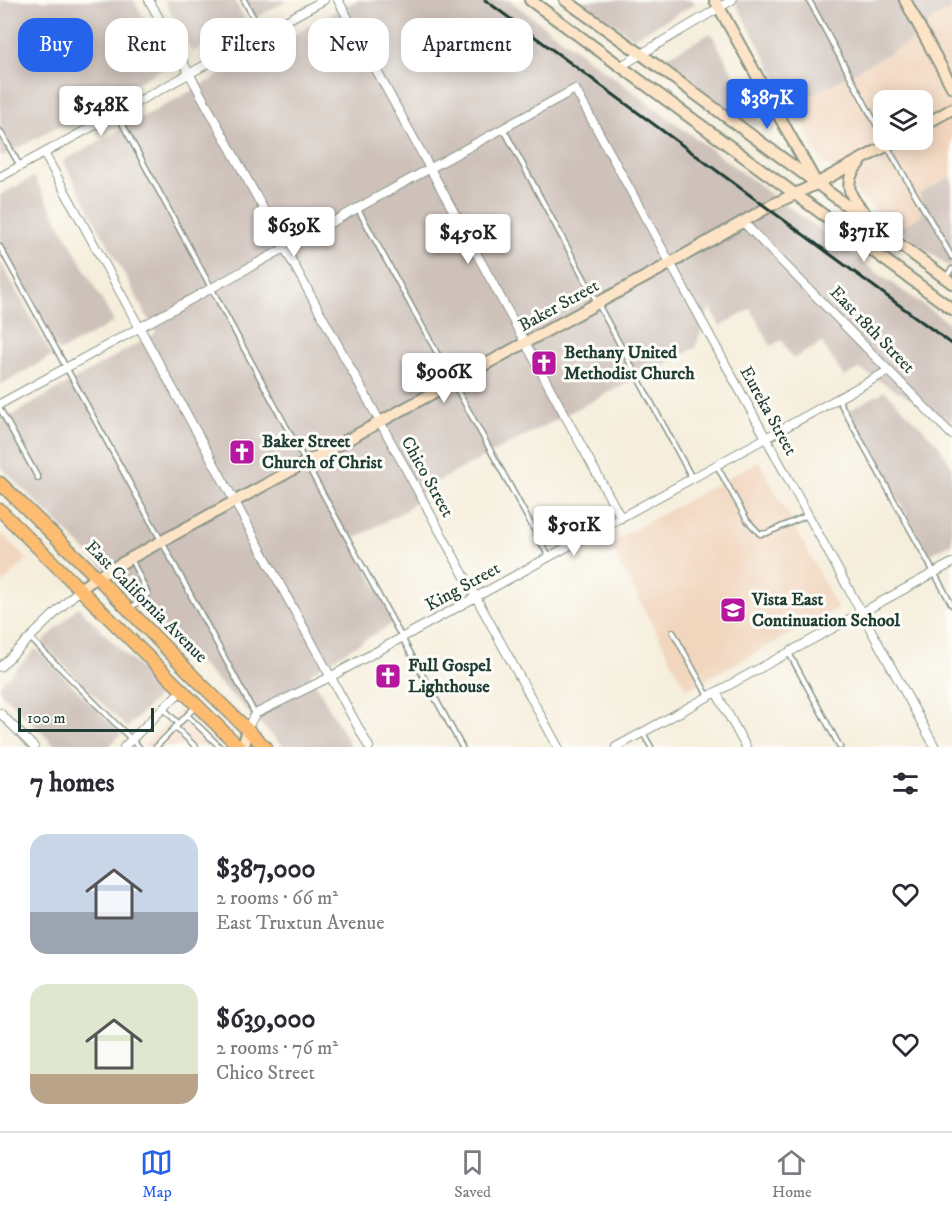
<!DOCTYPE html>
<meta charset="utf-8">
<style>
body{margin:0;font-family:"IM FELL DW Pica",serif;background:#f2f2f3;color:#2b2b33;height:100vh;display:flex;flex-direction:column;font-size:22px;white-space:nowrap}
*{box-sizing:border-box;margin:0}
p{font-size:20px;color:#7c7c81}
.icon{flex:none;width:33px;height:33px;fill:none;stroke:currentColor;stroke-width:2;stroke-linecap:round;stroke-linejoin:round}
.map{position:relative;height:747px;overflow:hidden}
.panel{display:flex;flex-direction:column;background:#fff;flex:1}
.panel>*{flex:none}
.banner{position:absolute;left:18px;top:18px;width:600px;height:54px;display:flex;gap:12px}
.tools{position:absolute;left:873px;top:90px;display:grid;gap:12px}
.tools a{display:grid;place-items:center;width:60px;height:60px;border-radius:12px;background:#fff;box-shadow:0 3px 15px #0003;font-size:30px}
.scale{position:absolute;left:18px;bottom:15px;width:136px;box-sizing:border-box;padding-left:6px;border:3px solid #1f3d34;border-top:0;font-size:16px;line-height:21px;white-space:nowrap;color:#1f3d34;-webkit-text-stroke:4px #fdfcf7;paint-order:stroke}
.price{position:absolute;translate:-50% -51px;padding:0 14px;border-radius:6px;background:#fff;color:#222;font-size:20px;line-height:39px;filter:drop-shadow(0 2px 3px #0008)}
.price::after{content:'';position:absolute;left:50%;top:36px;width:18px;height:14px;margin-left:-9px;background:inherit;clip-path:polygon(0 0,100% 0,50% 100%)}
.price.on{background:#2563eb;color:#fff}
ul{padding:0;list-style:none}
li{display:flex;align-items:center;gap:18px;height:150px;padding:0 30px}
li span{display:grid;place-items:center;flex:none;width:168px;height:120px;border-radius:18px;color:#555}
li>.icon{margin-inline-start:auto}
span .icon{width:72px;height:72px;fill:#fffc;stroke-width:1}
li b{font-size:26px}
h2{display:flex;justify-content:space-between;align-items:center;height:72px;padding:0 30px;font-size:26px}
.tag{padding:0 21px;border-radius:18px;background:#fff;box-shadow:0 3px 15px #0003;font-size:21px;line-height:54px}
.tag.on{background:#2563eb;color:#fff}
.menu{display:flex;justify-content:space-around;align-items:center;height:84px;border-top:2px solid #e1e1e2;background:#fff;font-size:16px;color:#7c7c81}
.menu a{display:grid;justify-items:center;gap:3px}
.menu .on{color:#2563eb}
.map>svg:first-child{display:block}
</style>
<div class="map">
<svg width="952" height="747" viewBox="0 0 952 747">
<rect width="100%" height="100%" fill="#fdfcf7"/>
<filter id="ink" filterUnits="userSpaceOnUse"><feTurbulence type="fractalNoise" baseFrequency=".0167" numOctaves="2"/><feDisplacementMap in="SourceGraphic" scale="12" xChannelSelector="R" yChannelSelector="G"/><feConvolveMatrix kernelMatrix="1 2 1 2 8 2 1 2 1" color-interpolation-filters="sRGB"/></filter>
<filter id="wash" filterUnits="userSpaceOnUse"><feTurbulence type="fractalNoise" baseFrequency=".008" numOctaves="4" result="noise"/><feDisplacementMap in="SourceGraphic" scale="24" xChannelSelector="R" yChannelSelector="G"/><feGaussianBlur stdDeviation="1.35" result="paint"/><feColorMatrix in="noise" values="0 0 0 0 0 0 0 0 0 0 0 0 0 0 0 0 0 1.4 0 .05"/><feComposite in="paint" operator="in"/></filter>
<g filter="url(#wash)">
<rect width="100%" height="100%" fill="#f5eedc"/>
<!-- built -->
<path fill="#f1d5bd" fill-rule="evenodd" d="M952,8V176L920,193L922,215L898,229L884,218L822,161L792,106L908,43L933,19ZM884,100H922V140H884Z
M759,461L838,608L687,690L609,543Z
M0,532L27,559L0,586Z
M180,709L218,747H146L144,745Z"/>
<!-- industrial -->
<path fill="#cec1ba" d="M0,0H134L169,65L0,158Z
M164,0H234L247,23L192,52Z
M244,0H288L254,19Z
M357,0H509L883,277L952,325V423L859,369L844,377L822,343L792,359L782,340L771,346L751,309L720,326L710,307L695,348L430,485L406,510L352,540L395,622L310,673L351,747H284L0,466V422L156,333L63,161Z
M581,0H693L695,4L633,38Z
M734,0H952V8L933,19L908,43L792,106Z
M711,33L761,125L754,128L661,60Z
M952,176V269L898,229L922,215L920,193Z
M34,177L114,322L59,352L0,244V195Z
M0,261L52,356L0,385Z
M885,391L939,445L952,468V543L929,555L849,410Z
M78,607L163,692L127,728L42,643Z
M36,649L121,734L108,747H56L0,691V685Z"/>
</g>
<g filter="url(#ink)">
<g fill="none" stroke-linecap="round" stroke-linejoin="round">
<defs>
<path id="lane" d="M244,0L262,33
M809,0L884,139
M117,114L306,463L462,747
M503,128L692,478
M0,131L20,166
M888,148L952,257
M358,209L549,557
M0,247L162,542L255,714
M945,278L952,269
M838,399L952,605
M0,409L38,478
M717,466L747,520L760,534L767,533L808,515
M131,608L148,594L131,559
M673,632L708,696
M30,638L139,747
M789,653L840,747
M164,709L179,724
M187,715L220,747
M175,727L196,747
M643,733L651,747
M156,747L195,707"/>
<path id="street" d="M149,0L558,747
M338,0L621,518
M621,66L732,0
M44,153L369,747
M0,177L324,0
M743,222L952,435
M0,404L575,89L935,747
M0,667L80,589
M716,692L746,747
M0,713L34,747
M247,729L255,714L330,677L888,371
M124,747L182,690
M616,747L952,563"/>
<path id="secondary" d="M530,0L952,309
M565,0L641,54L952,283
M715,0L815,181
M905,0L952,87
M922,126L952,109
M861,161C843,180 847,195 864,212
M80,589L97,577L131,558L671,263L772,205L816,184L897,140
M244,747L247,729"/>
<path id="primary" d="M0,483L97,577L193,676L265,747
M0,510L239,747"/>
</defs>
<!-- lane casing -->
<use href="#lane" stroke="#8a9688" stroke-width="7"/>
<!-- street casing -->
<use href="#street" stroke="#8a9688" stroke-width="10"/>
<!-- secondary casing -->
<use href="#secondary" stroke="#8a9688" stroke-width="14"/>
<!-- primary casing -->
<use href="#primary" stroke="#8a9688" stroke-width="15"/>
<!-- lane -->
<use href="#lane" stroke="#fff" stroke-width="4"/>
<!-- street -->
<use href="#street" stroke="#fff" stroke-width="8"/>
<!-- secondary -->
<use href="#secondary" stroke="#fee4c6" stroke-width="10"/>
<!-- primary -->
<use href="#primary" stroke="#fdbc70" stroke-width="12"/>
<!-- rail -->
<path stroke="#1f3d34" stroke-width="3" d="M485,0L952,344"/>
</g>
</g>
<!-- icons -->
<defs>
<symbol id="church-square" viewBox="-11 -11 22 22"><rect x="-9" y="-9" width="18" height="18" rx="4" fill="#b5179e" stroke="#fdfcf7"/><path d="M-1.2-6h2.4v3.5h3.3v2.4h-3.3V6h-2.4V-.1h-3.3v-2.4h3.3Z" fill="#fff"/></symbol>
<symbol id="school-square" viewBox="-11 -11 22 22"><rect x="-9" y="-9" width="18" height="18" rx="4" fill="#b5179e" stroke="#fdfcf7"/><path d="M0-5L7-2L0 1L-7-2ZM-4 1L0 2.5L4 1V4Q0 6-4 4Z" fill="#fff"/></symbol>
</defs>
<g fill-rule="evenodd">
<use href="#church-square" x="529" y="348" width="30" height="30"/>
<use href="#church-square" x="227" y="437" width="30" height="30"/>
<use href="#school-square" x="718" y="595" width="30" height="30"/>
<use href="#church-square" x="373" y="661" width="30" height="30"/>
</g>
<g text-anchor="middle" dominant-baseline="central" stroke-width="6" stroke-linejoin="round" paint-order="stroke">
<!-- street labels -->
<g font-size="18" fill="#1f3d34" stroke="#fdfcf7">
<text transform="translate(559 306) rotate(-29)">Baker Street</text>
<text transform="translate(872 330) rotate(46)">East 18th Street</text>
<text transform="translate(768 411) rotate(61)">Eureka Street</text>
<text transform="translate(427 477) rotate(61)">Chico Street</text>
<text transform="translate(463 587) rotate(-29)">King Street</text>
<text transform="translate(146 602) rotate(45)">East California Avenue</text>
</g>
<!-- poi labels -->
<g font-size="18" font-weight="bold" fill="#1f3d34" stroke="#fdfcf7" text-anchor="start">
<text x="564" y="353">Bethany United<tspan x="564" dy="21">Methodist Church</tspan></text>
<text x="262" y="442">Baker Street<tspan x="262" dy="21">Church of Christ</tspan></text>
<text x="752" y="600">Vista East<tspan x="752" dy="21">Continuation School</tspan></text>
<text x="408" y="666">Full Gospel<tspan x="408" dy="21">Lighthouse</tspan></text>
</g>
</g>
</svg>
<div class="tools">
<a><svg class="icon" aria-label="layers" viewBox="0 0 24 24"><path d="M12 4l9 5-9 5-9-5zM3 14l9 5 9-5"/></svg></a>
</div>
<div class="scale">100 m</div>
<b class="price on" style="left:767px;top:130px">$387K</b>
<b class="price" style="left:101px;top:137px">$548K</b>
<b class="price" style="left:294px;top:258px">$639K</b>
<b class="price" style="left:864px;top:263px">$371K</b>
<b class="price" style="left:468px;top:265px">$450K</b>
<b class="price" style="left:444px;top:404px">$906K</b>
<b class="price" style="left:574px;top:557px">$501K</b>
<div class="banner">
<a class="tag on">Buy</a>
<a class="tag">Rent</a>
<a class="tag">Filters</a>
<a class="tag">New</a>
<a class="tag">Apartment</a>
</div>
</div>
<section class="panel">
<h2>7 homes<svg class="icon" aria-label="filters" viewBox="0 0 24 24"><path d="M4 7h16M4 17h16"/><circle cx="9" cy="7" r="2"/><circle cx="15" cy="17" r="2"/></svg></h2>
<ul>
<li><span style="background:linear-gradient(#c9d6e8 65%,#9aa5b1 0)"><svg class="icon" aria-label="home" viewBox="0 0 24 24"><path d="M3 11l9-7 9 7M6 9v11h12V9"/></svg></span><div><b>$387,000</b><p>2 rooms · 66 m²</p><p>East Truxtun Avenue</p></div><svg class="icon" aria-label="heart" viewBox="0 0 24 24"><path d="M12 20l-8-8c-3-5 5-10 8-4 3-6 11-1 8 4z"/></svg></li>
<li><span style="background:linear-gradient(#dfe7d0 75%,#b9a48a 0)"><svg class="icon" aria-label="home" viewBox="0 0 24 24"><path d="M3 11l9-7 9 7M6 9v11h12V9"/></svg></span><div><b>$639,000</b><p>2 rooms · 76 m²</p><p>Chico Street</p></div><svg class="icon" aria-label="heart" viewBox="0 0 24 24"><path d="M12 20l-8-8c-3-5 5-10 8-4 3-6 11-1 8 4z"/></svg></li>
</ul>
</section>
<nav class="menu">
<a class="on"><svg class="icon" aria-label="map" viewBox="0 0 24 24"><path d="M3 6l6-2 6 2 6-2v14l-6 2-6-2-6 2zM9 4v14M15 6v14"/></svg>Map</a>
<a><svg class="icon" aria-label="saved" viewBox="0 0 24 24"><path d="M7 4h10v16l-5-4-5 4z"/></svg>Saved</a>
<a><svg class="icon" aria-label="home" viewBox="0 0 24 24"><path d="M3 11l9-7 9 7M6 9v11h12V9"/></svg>Home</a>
</nav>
